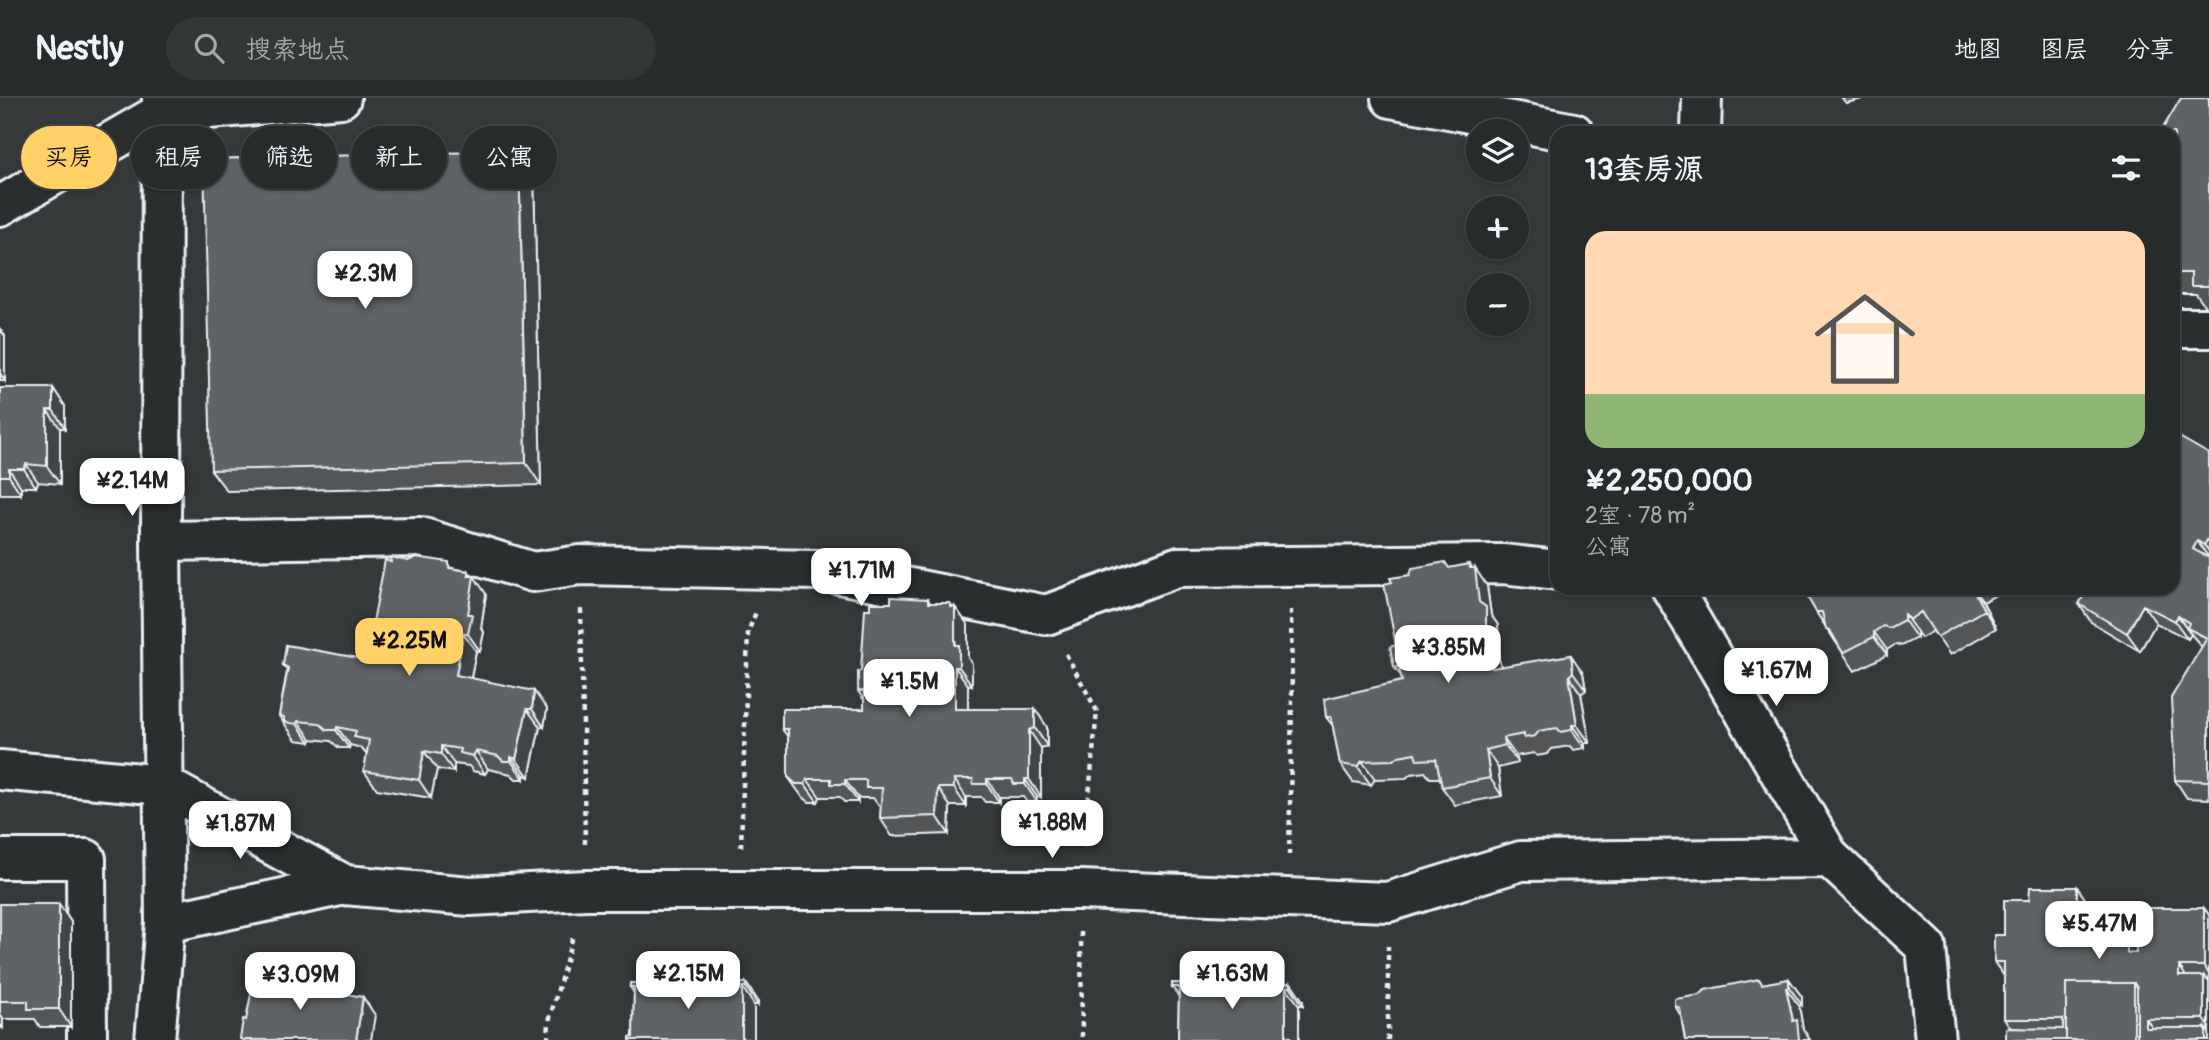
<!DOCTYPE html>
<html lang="zh">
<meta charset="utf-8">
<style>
body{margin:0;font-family:Pangolin,"LXGW WenKai TC",sans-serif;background:#343738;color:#f1f3f6;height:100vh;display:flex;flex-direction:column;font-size:26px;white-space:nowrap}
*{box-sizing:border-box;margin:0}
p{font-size:23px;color:#a5a7a9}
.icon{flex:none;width:38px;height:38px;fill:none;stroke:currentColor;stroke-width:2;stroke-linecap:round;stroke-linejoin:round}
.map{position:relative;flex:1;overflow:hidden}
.details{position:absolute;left:1550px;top:28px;width:630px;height:469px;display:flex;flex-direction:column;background:#282b2c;border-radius:21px;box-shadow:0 2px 5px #0004,0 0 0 2px #444748}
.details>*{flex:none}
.banner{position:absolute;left:21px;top:28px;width:665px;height:63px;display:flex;gap:14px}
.fabs{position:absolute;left:1466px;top:21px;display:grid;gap:14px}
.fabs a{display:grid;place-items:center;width:63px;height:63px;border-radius:50%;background:#282b2c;box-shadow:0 2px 5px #0004,0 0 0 2px #444748;font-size:35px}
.price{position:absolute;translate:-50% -60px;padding:0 16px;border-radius:14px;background:#fff;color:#222;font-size:23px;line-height:46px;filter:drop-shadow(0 2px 4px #0008)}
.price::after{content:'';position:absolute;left:50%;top:42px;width:21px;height:16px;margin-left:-10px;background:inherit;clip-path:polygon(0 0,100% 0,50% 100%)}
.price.selected{background:#ffd166;color:#111}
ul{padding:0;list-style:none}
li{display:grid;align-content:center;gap:14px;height:371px;padding:0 35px}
li span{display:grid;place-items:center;height:217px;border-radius:21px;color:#555}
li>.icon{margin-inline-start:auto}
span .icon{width:126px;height:126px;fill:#fffc;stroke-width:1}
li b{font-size:30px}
h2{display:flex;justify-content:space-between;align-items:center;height:84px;padding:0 35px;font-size:30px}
.pill{padding:0 24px;border-radius:32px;background:#282b2c;box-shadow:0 2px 5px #0004,0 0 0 2px #444748;font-size:24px;line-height:63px}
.pill.selected{background:#ffd166;color:#111}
header{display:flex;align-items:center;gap:42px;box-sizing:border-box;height:98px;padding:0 35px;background:#282b2c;border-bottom:2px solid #444748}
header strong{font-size:33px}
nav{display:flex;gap:38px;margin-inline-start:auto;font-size:24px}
.search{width:490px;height:63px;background:#343738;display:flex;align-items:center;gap:18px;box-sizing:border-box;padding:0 24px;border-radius:38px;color:#a5a7a9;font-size:26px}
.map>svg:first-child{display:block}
</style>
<header>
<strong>Nestly</strong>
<div class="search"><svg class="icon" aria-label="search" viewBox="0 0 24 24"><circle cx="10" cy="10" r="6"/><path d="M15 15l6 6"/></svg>搜索地点</div>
<nav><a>地图</a><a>图层</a><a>分享</a></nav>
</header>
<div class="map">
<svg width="2209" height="942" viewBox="0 0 2209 942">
<rect width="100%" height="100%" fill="#35393a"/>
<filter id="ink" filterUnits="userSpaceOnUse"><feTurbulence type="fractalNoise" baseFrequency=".0143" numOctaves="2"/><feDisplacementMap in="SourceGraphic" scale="14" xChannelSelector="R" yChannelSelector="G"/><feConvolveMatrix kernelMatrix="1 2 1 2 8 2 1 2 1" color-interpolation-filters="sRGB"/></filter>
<g filter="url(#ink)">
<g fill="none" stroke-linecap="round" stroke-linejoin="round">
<defs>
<path id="minor" d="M162,0L161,443L165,825
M1391,0L1574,35
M1701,35L1702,0
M0,108L161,15L341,0
M2174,230H2209
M161,443L420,439L533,474L580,467L819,472L1046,517L1177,469L1502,466L1558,472
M1672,490L1830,760
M0,672L163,687L345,787
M0,761H86L87,942
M155,942L165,825L345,787L470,798L586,792H1080L1388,804L1521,763L1830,760L1926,849L1935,942"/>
</defs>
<!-- minor casing -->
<use href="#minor" stroke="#e8f1f8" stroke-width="44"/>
<!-- path -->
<path stroke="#e8f1f8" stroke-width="4.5" stroke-dasharray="5 5" stroke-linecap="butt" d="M581,511L585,747
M1066,556L1097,613L1084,749
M741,749L748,534L756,514
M1289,757L1292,603L1291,511
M1081,834L1082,942
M548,942L549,923L573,838
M1388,942V848"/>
<!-- minor -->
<use href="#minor" stroke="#2a2d2e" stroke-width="38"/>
</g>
<!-- wall -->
<path fill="#525557" stroke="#e8f1f8" stroke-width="2" d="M1842,0H1866L1846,5Z
M2209,0V210H2206L2196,196H2174V35Z
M534,75L541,387L227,393L211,372Z
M0,231L5,238V283H0Z
M0,290H53L65,308V330H60V386L38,384L36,389H21V396H1L0,394Z
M2209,356V701L2187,700L2175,682L2202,549L2191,536L2188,541L2156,525L2140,553L2091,524L2079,506Z
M408,463L468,473L486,496L481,530L484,534L480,553H476L471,580L547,611L544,629H540L529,679L524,677V681H516L511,676L488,671L485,676L473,673L469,668L454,666V674L437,671L431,700L377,691L364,673L367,657L361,650L350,647L349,650H339L331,643L311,641L310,644L296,642L279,618L287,573L283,567L364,561L373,524L391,464Z
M1469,466L1487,488L1491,517L1498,527L1499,561L1501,568L1583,575L1586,592L1581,596L1590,645H1585V650L1573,652L1570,648L1552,651L1547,656L1537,658L1534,655L1516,658L1518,665L1498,670L1502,698L1455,707L1442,689L1440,680H1430L1425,674L1411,676L1406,680L1375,681L1371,687L1353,684L1340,666L1333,628L1326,619L1402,583L1401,578L1394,569L1396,547L1392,484Z
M1824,490H2002L1994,494L1996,497L1983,504L1996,530L1950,557L1933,533L1921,540L1917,534V540L1901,548L1896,546L1887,552V557L1855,573L1816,514Z
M928,501L930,505H950L952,509H955L968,527V560L972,565V587H968V611H1035L1047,629V648L1041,650V699H1037V704H1027L1023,699H999V704H985L981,699H966V708H950L949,736L892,738L880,720L881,708H879L873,700H858V704H844L840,699H820L818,704H809L801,697L788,679V639L782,631L864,611V602L858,593L870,511L891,505Z
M2077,789L2091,810L2136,824L2204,810L2209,817V942L2011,930L2004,921V878L1994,864L2004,837L2029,802Z
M0,806H59L71,824V929H40L35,921H3V930H0Z
M1759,881L1762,886L1789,881L1802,899V907L1799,908L1803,931L1810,942H1685L1681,918L1675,908L1700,897Z
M746,885L758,903V907H754V942L633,939L634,895L630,889Z
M1291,885L1303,903V907H1299V942H1178L1179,899L1172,889Z"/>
<!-- shaded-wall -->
<path fill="#424547" stroke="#e8f1f8" stroke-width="2" d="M519,53L534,75L541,387L526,365Z
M0,231L5,238V283L0,275Z
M53,290L65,308V330L53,312Z
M47,312L60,330V386L47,368Z
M26,366L38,384L36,389L24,371Z
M9,371L21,389V396L9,378Z
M2209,439V453L2204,447Z
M2197,443L2209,460L2193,451Z
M1469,466L1475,475V470L1487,488L1491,517L1498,527L1499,561L1505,588L1492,570L1479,504Z
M468,473L473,480L474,478L486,496L481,530L484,534L480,553L468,536Z
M1972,490L1983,504L1996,530L1984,512Z
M950,505L955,512V509L968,527V560L972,565V587L959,569Z
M2143,507L2156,525L2140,553L2127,535Z
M1904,516L1917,534V540L1904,522Z
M2178,518L2191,536L2188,541L2175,523Z
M1874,534L1887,552V557L1874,539Z
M463,536L476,553L468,595L456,577Z
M1571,557L1583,575L1586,592L1573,574Z
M955,569L968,587V629L955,611Z
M1569,578L1581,596L1590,645L1577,627Z
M534,593L547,611L544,629L532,611Z
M527,611L540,629L529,679L516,661Z
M1035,611L1047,629V648L1035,630Z
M298,623L311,641L310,644L297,626Z
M1572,627L1585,645V650L1572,632Z
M337,629L350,647L349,650L336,632Z
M1029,632L1041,650V699L1029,681Z
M1503,640L1516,658L1518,665L1505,647Z
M441,648L454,666V674L441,656Z
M1486,652L1498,670L1502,698L1490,680Z
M424,653L437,671L431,700L419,682Z
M476,653L488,671L485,676L473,658Z
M511,659L524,677V681L511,663Z
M1362,663L1375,681L1371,687L1358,669Z
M807,681L820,699L818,704L805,686Z
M954,681L966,699V708L954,690Z
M987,681L999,699V704L987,686Z
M1025,681L1037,699V704L1025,686Z
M845,682L858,700V704L845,686Z
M938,690L950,708L949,736L937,718Z
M2077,789L2092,811L2077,809Z
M59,806L71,824V929L59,911Z
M2127,810L2142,832V876L2127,855Z
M2204,810L2209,817V876L2204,868Z
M2179,868L2194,890L2179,878Z
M2204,878L2209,884V928L2204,921Z
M1789,881L1802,899V907L1789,889Z
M746,885L758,903V907L746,889Z
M1291,885L1303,903V907L1291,889Z
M2134,885L2152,911L2146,921L2161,942H2134Z
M742,889L754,907V942H742Z
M1286,889L1299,907V942H1288L1286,939Z
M1786,890L1799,908L1803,931L1810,942H1799L1793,923Z
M363,899L375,917L371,942H356Z
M0,916L3,921V930L0,926Z
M2206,930L2209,935V942H2206Z"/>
<!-- building -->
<path fill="#5f6365" stroke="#e8f1f8" stroke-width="2" d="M2181,0H2209V188H2191V175H2174V35H2160Z
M519,53L526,365L211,372L204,61Z
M0,290H53V312H47V368L26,366L24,371H9V378H0Z
M2174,336L2209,356V439L2204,447L2197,443L2193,451L2209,460V683L2175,682L2171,600L2207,540L2187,530L2189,525L2178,518L2175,523L2143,507L2127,535L2079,506L2088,490H2174Z
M391,459L408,463L416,459L449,464V470L468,473V478H474L468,516H472L468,536H463L456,577L534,593L532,611H527L516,661L511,659V663H503L498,658L476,653L473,658L460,655V651L441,648V656L424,653L419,682L364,673L369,642L354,639L356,633L337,629L336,632H327L319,625L298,623L297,626L284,624V619L279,618L288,570L283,567L286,547L364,561L368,524H373L385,462L391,464Z
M1445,464L1449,470L1469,466L1470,470H1475L1479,504L1486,509V543L1492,570L1571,557L1573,574L1569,578L1577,627H1572V632L1561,634L1557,630L1539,633L1535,638L1524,640V636L1503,640L1505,647L1486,652L1490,680L1442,689L1436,661L1417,662L1415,655L1399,658L1394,662L1362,663L1358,669L1340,666L1331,619H1326L1324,601L1402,583L1399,569H1394L1390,549L1396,547L1384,486L1392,484L1390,480L1410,477L1412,470Z
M1824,490H1972L1984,512L1937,539L1921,514L1909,522L1904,516V522L1889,530L1883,528L1874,534V539L1843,555L1830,532L1826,531L1822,514H1816L1808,500Z
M891,499L928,501V505H950V509H955V547H959V569H955V611H1035V630L1029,632V681H1025V686H1014L1012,681H987V686H973V681H954V690H938L937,718L880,720L882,690H866V682H845V686H831V681H807L805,686H796L788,679V631H782V611H864V593H858V573H861L865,511H870V505H891Z
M2030,789H2077V809L2127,810V855H2136L2137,810H2204V868H2179V878H2204V921H2146V930H2206V942H2137V890L2134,885H2066V942H2006V930L2063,931V921H2004V864H1994V837H2004V802H2029Z
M0,806H59V911H28V903H0Z
M254,880L281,885L282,880L337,889L336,894L363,899L356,942H244L240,941L243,921L246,922Z
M1759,881L1762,886L1789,881V889L1786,890L1793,923L1797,922L1799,942H1685L1680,910L1675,908V901L1700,897L1705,892Z
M630,885H746V889H742V941H748V942H630V939H633L634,889H630Z
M1172,885H1291V889H1286V939H1291V942H1175H1178L1179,889H1172Z
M2066,885H2134V942H2066Z"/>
</g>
</svg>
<div class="fabs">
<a><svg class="icon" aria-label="layers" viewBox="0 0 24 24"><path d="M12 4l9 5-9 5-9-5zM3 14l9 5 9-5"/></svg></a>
<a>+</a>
<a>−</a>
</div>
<b class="price" style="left:365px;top:213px">¥2.3M</b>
<b class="price" style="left:132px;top:420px">¥2.14M</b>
<b class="price" style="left:861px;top:510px">¥1.71M</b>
<b class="price selected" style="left:409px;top:580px">¥2.25M</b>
<b class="price" style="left:1448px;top:587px">¥3.85M</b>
<b class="price" style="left:1776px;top:610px">¥1.67M</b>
<b class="price" style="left:909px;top:621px">¥1.5M</b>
<b class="price" style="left:1052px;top:762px">¥1.88M</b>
<b class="price" style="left:240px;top:763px">¥1.87M</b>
<b class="price" style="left:2099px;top:863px">¥5.47M</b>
<b class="price" style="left:688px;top:913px">¥2.15M</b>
<b class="price" style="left:1232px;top:913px">¥1.63M</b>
<b class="price" style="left:300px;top:914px">¥3.09M</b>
<div class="banner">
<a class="pill selected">买房</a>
<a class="pill">租房</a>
<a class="pill">筛选</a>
<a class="pill">新上</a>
<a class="pill">公寓</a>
</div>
<section class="details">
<h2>13套房源<svg class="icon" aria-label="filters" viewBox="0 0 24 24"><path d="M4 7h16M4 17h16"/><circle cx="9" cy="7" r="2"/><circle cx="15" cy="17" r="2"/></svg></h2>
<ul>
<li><span style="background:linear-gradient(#ffd9b3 75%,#8fb573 0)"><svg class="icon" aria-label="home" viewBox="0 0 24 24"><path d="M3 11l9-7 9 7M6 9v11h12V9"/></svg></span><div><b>¥2,250,000</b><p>2室 · 78 m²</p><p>公寓</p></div></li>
</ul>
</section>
</div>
